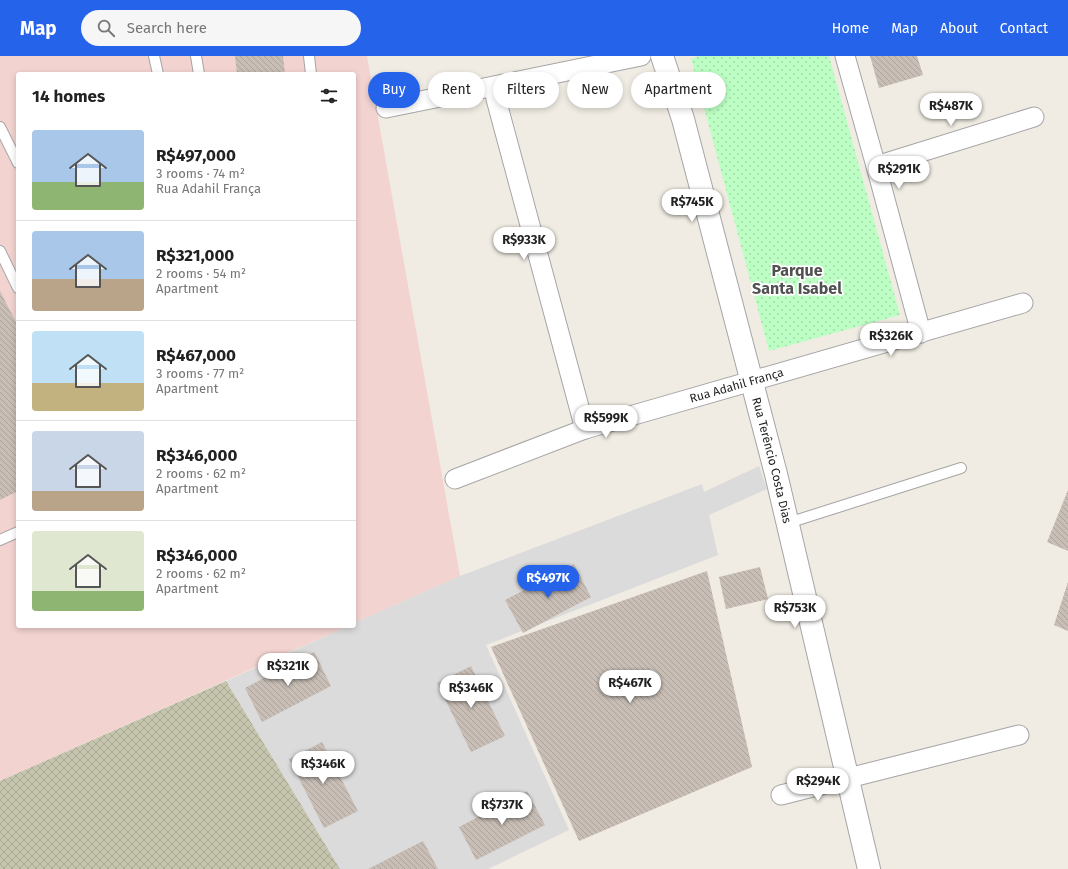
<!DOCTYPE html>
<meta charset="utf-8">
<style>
body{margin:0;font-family:"Fira Sans",sans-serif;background:#f6f6f6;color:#222;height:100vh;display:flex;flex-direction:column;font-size:15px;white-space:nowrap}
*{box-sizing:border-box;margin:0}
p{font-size:13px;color:#767676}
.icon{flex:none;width:22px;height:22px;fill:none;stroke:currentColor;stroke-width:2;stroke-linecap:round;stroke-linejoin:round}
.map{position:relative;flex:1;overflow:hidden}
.panel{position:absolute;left:16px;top:16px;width:340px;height:556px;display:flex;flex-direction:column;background:#fff;border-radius:4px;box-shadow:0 2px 6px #0003}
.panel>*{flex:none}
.top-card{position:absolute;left:368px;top:16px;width:380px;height:36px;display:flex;gap:8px}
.price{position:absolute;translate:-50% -34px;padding:0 9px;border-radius:14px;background:#fff;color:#222;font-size:13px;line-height:26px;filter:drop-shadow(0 1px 2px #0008)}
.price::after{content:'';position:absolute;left:50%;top:24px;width:12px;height:9px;margin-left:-6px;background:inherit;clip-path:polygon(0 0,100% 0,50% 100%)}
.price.active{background:#2563eb;color:#fff}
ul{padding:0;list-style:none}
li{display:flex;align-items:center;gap:12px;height:100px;padding:0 16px}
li+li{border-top:1px solid #e0e0e0}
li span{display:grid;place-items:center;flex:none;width:112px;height:80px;border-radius:4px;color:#555}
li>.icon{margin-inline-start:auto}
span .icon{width:48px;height:48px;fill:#fffc;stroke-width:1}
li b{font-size:17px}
h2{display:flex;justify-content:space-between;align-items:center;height:48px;padding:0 16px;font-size:17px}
.pill{padding:0 14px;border-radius:18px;background:#fff;box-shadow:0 2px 6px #0003;font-size:14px;line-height:36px}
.pill.active{background:#2563eb;color:#fff}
header{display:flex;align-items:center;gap:24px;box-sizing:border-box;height:56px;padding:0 20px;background:#2563eb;color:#fff}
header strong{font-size:19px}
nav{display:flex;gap:22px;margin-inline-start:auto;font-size:14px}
.search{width:280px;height:36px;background:#f6f6f6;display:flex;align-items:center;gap:10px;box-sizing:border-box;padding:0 14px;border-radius:22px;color:#767676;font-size:15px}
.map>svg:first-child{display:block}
</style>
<header>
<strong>Map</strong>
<div class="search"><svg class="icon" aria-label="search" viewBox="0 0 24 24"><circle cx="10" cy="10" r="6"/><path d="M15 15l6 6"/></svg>Search here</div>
<nav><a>Home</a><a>Map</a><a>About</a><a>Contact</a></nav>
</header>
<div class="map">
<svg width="1068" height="813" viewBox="0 0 1068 813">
<defs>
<pattern id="construction-cross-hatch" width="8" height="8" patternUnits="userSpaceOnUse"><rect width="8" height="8" fill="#c5c5ae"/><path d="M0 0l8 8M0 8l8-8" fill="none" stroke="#a9a995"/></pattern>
<pattern id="park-dots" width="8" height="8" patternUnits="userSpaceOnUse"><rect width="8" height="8" fill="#bcfec3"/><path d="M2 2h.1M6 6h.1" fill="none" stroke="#a1d9a7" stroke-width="1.8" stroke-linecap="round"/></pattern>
<pattern id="building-back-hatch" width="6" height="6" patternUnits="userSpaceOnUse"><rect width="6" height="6" fill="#c8beb6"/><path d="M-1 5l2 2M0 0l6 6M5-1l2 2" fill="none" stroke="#aba39c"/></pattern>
</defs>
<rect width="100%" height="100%" fill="#f0ece3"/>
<!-- residential -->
<path fill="#dcdbdb" d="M759,410L767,433L709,459L718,499L486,589L569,774L488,813H340L226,625L348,570H354V567L460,520L702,428L704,436Z"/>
<!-- commercial -->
<path fill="#f2d3d0" d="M0,0H367L460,520L354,567V18H18V570H348L0,725Z"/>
<!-- construction -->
<path fill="url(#construction-cross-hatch)" d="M226,625L340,813H0V725Z"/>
<!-- park -->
<path fill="url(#park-dots)" d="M699,0H829L900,259L769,295L691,3Z"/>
<!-- building -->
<path fill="url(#building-back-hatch)" d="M235,0H283L285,18H237Z
M870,0H917L923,19L879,32Z
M0,235L18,270V435L0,444Z
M1068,434V495L1047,486Z
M574,508L591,541L523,577L505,544Z
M760,511L768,543L726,553L719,521Z
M707,515L752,711L579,785L491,591Z
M1068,526V575L1054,569Z
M314,596L331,630L262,666L245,632Z
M471,610L505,680L471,696L437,627Z
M322,686L358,755L324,772L289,703Z
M527,735L545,769L476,804L459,771Z
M423,785L438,813H368Z"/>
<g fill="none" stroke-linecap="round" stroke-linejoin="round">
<defs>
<path id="service" d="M154,0L158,18
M196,0L199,18
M309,0L311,18
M0,71L18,107
M0,195L18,232
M788,467L961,412
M0,484L18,476"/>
<g id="minor">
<path d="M845,0L876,110L921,277"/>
<path d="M494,31L496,43L585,373"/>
<path d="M386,52L641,0"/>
<path d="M876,110L1034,61"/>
<path id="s1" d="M455,423L585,373L1023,247"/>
<path d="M781,739L1019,679"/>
</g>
<g id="tertiary">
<path id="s2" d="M662,0L683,63L776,418L869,813"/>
</g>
</defs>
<!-- service casing -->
<use href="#service" stroke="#a5a5a5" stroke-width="12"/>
<!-- minor casing -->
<use href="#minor" stroke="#a5a5a5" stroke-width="21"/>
<!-- tertiary casing -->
<use href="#tertiary" stroke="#a5a5a5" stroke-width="24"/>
<!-- service -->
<use href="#service" stroke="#fff" stroke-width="10"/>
<!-- minor -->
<use href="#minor" stroke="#fff" stroke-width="19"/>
<!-- tertiary -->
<use href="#tertiary" stroke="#fff" stroke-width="22"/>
</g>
<g text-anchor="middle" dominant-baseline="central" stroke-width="3.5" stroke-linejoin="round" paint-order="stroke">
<!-- street labels -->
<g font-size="12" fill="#1e1e1e" stroke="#fff">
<text stroke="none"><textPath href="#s1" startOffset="297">Rua Adahil França</textPath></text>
<text stroke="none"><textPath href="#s2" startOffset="419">Rua Terêncio Costa Dias</textPath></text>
</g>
<!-- district labels -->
<g font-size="16" font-weight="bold" fill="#515151" stroke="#fff">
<text x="797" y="214">Parque<tspan x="797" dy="18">Santa Isabel</tspan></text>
</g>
</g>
</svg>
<b class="price" style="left:951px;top:71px">R$487K</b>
<b class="price" style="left:899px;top:134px">R$291K</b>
<b class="price" style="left:692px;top:167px">R$745K</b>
<b class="price" style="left:524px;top:205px">R$933K</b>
<b class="price" style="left:891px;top:301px">R$326K</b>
<b class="price" style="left:606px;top:383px">R$599K</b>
<b class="price active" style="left:548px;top:543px">R$497K</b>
<b class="price" style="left:795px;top:573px">R$753K</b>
<b class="price" style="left:288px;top:631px">R$321K</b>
<b class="price" style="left:630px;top:648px">R$467K</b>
<b class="price" style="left:471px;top:653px">R$346K</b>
<b class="price" style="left:323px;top:729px">R$346K</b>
<b class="price" style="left:818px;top:746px">R$294K</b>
<b class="price" style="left:502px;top:770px">R$737K</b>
<div class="top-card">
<a class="pill active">Buy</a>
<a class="pill">Rent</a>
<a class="pill">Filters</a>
<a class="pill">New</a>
<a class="pill">Apartment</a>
</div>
<section class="panel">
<h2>14 homes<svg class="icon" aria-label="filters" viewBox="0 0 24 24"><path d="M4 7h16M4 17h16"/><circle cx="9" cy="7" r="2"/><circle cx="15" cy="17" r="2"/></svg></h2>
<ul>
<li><span style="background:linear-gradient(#a9c7e8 65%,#8fb573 0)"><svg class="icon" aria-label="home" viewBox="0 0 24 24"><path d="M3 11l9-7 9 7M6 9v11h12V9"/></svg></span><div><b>R$497,000</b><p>3 rooms · 74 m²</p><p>Rua Adahil França</p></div></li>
<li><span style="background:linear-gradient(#a9c7e8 60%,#b9a48a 0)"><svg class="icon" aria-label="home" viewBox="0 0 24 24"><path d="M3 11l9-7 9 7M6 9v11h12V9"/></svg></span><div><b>R$321,000</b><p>2 rooms · 54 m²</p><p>Apartment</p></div></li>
<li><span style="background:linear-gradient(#bfe0f5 65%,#c2b280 0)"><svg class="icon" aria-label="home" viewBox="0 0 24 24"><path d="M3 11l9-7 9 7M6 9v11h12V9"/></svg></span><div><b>R$467,000</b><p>3 rooms · 77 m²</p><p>Apartment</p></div></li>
<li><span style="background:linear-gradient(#c9d6e8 75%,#b9a48a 0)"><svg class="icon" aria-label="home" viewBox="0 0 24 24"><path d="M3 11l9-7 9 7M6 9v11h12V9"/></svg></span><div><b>R$346,000</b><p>2 rooms · 62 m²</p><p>Apartment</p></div></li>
<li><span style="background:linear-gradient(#dfe7d0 75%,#8fb573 0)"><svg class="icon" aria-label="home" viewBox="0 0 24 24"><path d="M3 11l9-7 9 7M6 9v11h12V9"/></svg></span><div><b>R$346,000</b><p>2 rooms · 62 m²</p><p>Apartment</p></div></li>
</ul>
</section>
</div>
